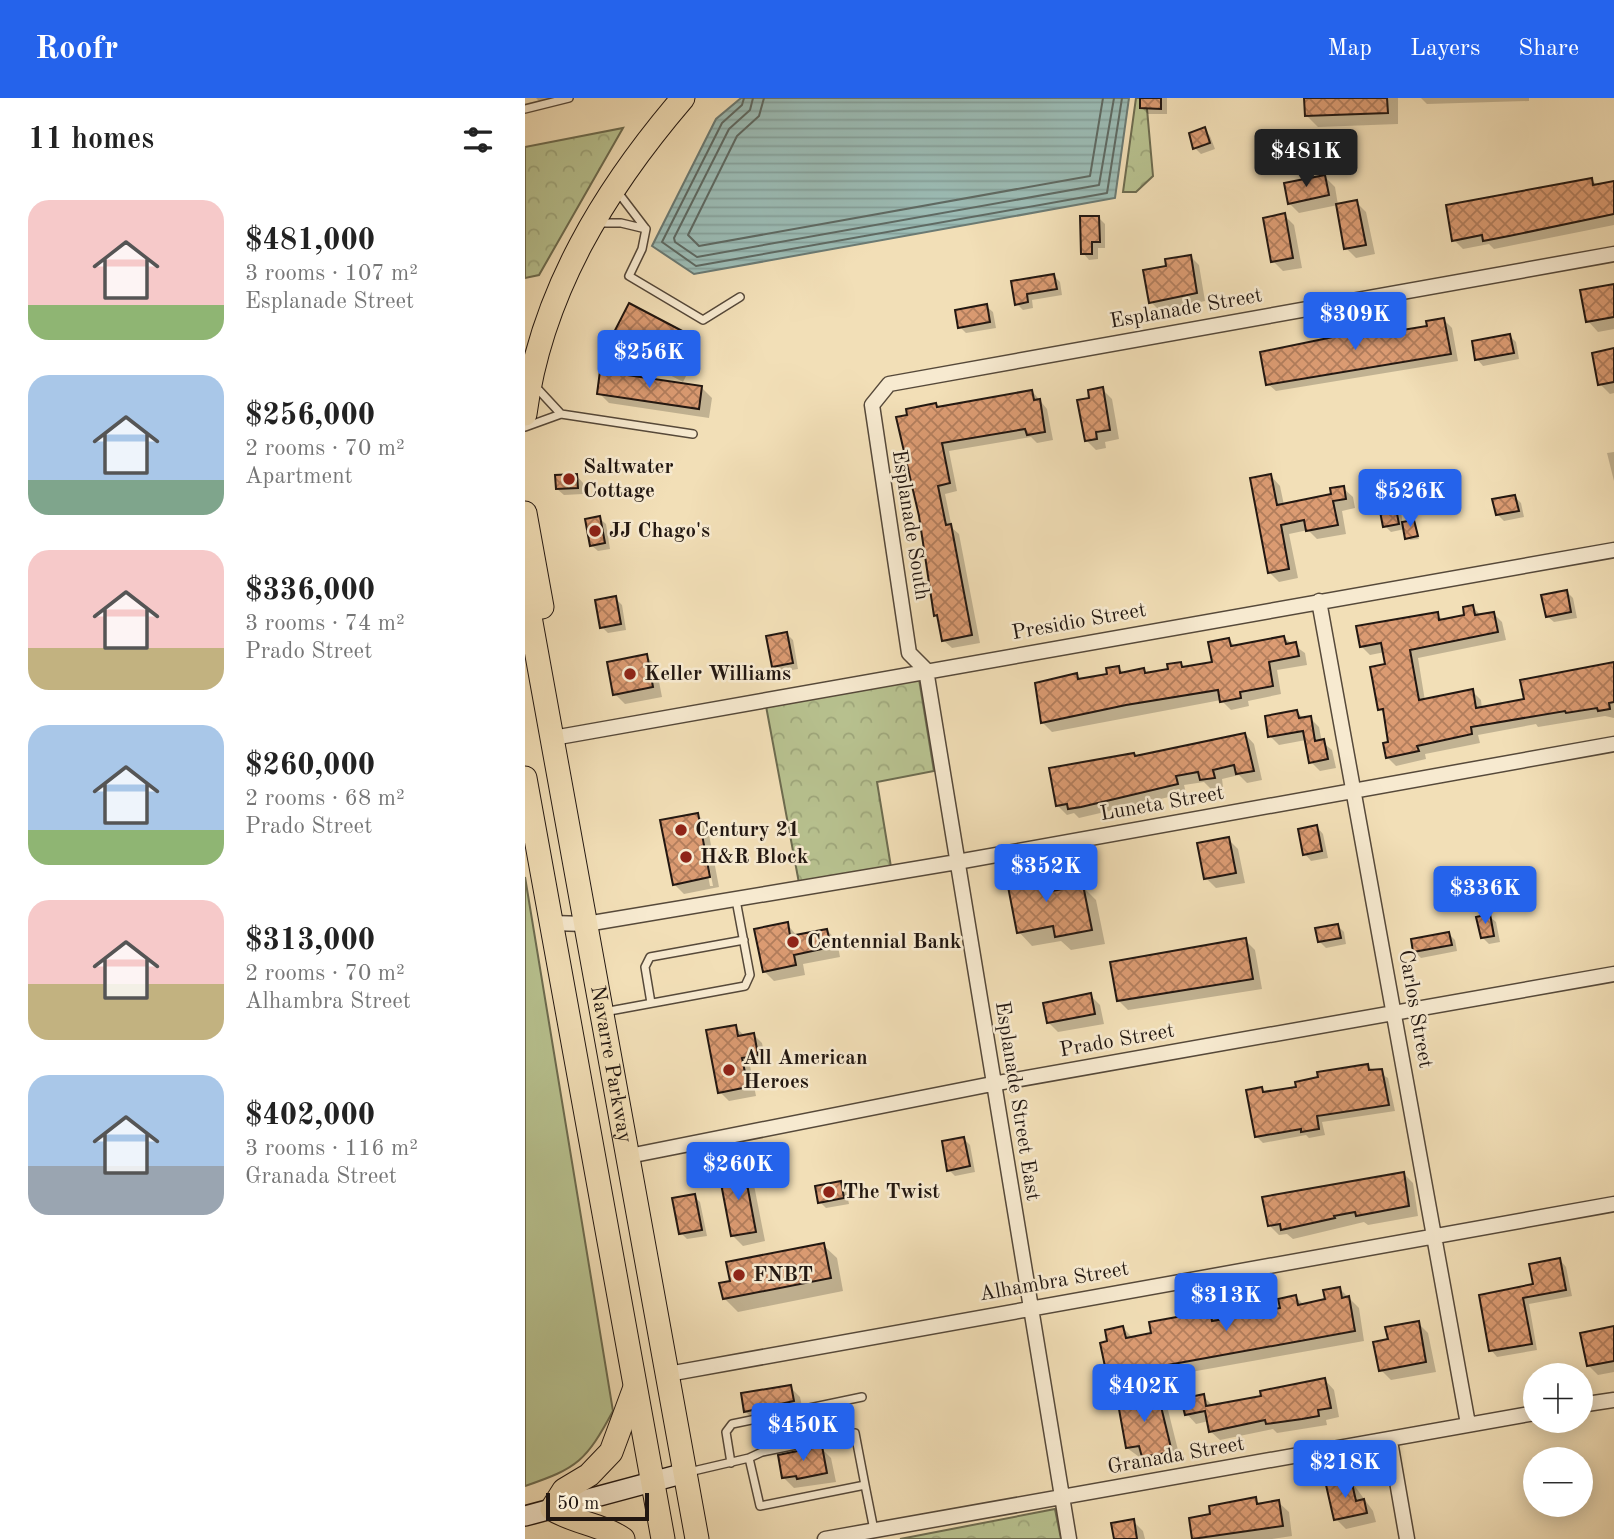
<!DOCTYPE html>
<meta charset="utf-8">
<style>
body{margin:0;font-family:"Old Standard TT",serif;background:#f2f2f2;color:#222;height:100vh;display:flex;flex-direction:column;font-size:26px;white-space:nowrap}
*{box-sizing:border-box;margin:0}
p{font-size:23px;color:#767676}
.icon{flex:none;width:38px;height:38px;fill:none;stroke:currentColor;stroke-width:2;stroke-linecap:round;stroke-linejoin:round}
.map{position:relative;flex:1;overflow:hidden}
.drawer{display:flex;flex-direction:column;background:#fff;width:525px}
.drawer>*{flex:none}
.fabs{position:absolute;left:998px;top:1265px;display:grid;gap:14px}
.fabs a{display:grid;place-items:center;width:70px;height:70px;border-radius:50%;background:#fff;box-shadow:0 4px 18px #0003;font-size:35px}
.scale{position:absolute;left:21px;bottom:18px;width:103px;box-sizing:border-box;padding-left:7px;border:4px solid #221711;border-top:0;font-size:19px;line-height:24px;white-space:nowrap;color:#221711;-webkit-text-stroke:5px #f7ead0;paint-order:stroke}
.price{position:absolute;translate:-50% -60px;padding:0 16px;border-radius:7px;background:#2563eb;color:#fff;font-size:23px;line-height:46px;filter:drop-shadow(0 2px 4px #0008)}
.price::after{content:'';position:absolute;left:50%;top:42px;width:21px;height:16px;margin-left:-10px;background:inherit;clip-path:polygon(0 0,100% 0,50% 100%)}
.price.active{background:#222;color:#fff}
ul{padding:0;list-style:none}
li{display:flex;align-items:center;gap:21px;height:175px;padding:0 28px}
li span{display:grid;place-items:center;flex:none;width:196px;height:140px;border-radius:21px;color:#555}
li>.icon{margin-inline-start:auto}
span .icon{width:84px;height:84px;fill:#fffc;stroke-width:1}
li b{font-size:30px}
h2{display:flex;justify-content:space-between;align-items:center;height:84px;padding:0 28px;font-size:30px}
header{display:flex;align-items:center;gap:42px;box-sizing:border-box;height:98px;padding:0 35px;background:#2563eb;color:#fff}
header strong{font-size:33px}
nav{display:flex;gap:38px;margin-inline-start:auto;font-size:24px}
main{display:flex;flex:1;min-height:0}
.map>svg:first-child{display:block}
</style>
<header>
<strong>Roofr</strong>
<nav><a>Map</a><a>Layers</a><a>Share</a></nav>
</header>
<main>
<section class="drawer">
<h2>11 homes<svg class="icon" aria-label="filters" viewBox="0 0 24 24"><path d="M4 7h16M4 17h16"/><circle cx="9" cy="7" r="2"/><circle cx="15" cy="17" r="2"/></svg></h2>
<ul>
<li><span style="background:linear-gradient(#f6c9c9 75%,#8fb573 0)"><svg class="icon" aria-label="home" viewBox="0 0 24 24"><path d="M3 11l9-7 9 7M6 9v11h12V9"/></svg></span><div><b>$481,000</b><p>3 rooms · 107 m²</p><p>Esplanade Street</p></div></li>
<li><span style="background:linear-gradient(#a9c7e8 75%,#7fa58c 0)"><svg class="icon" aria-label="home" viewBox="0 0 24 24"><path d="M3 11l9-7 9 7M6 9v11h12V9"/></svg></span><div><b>$256,000</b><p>2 rooms · 70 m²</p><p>Apartment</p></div></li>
<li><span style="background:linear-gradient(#f6c9c9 70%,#c2b280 0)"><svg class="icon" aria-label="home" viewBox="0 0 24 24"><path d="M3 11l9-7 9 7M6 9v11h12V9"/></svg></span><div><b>$336,000</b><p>3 rooms · 74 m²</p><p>Prado Street</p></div></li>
<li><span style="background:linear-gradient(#a9c7e8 75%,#8fb573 0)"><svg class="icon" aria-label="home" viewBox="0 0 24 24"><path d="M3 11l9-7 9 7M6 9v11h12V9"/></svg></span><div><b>$260,000</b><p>2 rooms · 68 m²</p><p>Prado Street</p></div></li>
<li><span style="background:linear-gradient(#f6c9c9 60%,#c2b280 0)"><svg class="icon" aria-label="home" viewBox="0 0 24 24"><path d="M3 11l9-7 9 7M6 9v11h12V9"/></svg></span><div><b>$313,000</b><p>2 rooms · 70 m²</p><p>Alhambra Street</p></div></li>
<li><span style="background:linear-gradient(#a9c7e8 65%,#9aa5b1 0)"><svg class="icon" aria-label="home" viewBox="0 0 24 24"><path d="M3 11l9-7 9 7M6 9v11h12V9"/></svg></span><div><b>$402,000</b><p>3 rooms · 116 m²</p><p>Granada Street</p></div></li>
</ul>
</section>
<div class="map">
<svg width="1089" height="1441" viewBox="0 0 1089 1441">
<defs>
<pattern id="forest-crowns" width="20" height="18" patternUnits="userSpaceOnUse" patternTransform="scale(1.75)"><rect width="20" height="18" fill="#b8c290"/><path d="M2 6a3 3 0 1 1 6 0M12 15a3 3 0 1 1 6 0" fill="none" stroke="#9ea67b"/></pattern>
<pattern id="water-rules" width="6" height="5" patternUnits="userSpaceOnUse" patternTransform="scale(1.75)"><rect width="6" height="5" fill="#9cbcb5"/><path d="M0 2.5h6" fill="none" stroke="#86a19b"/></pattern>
<pattern id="building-cross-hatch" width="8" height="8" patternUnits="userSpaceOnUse" patternTransform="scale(1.75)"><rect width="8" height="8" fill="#db9b72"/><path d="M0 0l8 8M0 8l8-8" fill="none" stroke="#b17d5c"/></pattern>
</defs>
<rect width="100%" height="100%" fill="#f2dfb7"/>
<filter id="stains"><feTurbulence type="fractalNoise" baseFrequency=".00286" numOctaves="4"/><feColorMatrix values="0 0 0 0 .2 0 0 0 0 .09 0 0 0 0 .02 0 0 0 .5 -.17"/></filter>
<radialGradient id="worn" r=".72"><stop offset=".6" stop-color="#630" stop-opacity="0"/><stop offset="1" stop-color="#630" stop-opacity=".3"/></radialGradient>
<!-- forest -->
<path fill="url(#forest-crowns)" stroke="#6d6c50" stroke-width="2" d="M611,0H621L628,78L611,94H598Z
M98,30L14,177L0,180V49Z
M394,581L409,673L352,684L366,769L274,785L241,608Z
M530,1411L536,1441H375Z"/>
<!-- park -->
<path fill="#b8c290" stroke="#6d6c50" stroke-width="2" d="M0,779L88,1313C61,1363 53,1370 0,1388Z"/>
<!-- water -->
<path fill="url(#water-rules)" stroke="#6b7a73" stroke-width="2" d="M216,0H604L590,100L169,176L127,148L191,21Z"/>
<!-- shadow -->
<path fill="#0003" fill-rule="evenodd" d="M11,0H42L16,5Z
M617,0H642V16H623L617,10Z
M781,0H873V26L793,29L782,18Z
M896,0H1004V3L902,6Z
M679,31L685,38L690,51L676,56L670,50Z
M800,79L810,89L813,107L831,104L841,114L850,156L831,160L821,150L813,107L774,115L764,105Z
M1066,81L1073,88L1089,85V127L969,151L964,146L938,151L929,142Z
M759,117L769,127L777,170L758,173L748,163Z
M573,119L580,126V150H573V161L564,162L558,155Z
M665,158L674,167L680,203L635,213L626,204L643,170Z
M529,178L535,184L537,197L507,202L508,210L498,212L492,206L488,184Z
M1089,189V231L1073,234L1063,223Z
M461,208L468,214L471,230L441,235L435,229Z
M919,222L927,230L933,263L751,293L743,286L852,232L857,237L904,229Z
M161,237L175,251L158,284L101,254L88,240Z
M985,238L991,244L994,261L958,268L952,261Z
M1089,252V295L1085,296L1075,286Z
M177,290L187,300L184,320L84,305L74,295Z
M577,291L587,301L594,341L580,344L581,350L571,352L561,342L567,301Z
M507,293L522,311L528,342L512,345L506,339L424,353L432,393L420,396L427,430L434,436L455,545L427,550L418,542L403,475H406L410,307L414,311Z
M1089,354V383L1082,355Z
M52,378L58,385V396L39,397L32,391Z
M746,378L755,388L759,407L808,397L818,390L828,399L830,410L817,413L821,436L792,441L783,432L764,436L773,480L754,484L744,474Z
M867,397L874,403L878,426L889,424L894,441L885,442L880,431L866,434L860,428Z
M990,399L996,405L999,419L979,423L972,416Z
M74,420L81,426L85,451L73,453L66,447Z
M1042,494L1048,500L1052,520L1029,524L1022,518Z
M90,500L97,507L101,532L83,535L77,529Z
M948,509L956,518L968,515L977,524L981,542L893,560L900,603L947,593L956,602L957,611L1001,602L1089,566V620L1080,618L1013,629L1011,626L953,637L955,645L900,656L901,661L871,668L862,659L865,646L861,617L855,611L863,568L860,554L845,557L836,548L912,516L919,523L941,518Z
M262,536L268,542L273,571L255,574L249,568Z
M759,540L780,555L782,567L752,572L756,596L723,603L724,608L706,612L696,602L527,634L518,625L551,577L557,582L584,578L593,569L600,576L619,572L623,576L645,572L655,565L660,570L689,565L704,542L711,549Z
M121,558L131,568L137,599L100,606L90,596Z
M772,614L779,621L785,620L794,629L797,644L807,652L811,670L795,673L786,664L781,642L754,647L745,638Z
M720,636L729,646L737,682L722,685L714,677L697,681L698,689L686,691L679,684L659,687L661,695L554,720L549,715L542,717L532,707L611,659Z
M172,716L182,726L194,789L159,796L149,786ZM173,726H176L188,788H185Z
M792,729L798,736L803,760L786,763L780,756Z
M703,741L713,751L720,785L691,790L681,780Z
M516,768L530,782L532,793L558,789L571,802L580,846L546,852L536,843L507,848L494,834Z
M964,818L971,824L975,844L964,846L957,839Z
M262,826L272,838L302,832L312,843L315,859L278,866L280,877L249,883L239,873Z
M812,827L819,834L821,846L801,850L794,843Z
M924,836L930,842L932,853L896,860L890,854Z
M720,842L730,852L737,891L603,912L593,902Z
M565,897L575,907L579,926L533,934L523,924Z
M210,929L220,938L228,936L237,945L241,965L225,968L231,998L204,1003L195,994Z
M842,968L863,980L870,1013L797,1024L800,1037L784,1040L781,1037L738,1045L731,1038L737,991L741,996L773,990Z
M439,1041L445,1047L450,1074L430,1078L424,1072Z
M218,1072L228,1082L240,1143L218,1148L208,1138Z
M878,1075L888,1085L893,1118L843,1127L839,1124L768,1141L762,1136L754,1137L744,1127Z
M315,1085L321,1091L324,1106L301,1110L295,1104Z
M169,1098L175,1104L182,1138L162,1141L156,1135Z
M298,1147L312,1160L318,1193L213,1214L199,1200L207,1184Z
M1035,1162L1041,1169L1047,1198L1004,1206L1012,1252L972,1259L966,1252L956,1198L1010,1187Z
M815,1191L834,1210L839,1243L593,1287L583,1277L584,1245L598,1230L608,1240L628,1236L684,1215L693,1223L713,1220L727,1206L736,1215L757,1211L771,1199L779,1207L802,1203Z
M893,1225L903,1235L911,1274L866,1282L856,1272L865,1242Z
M1089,1230V1274L1073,1277L1063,1267Z
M800,1282L809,1292L814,1319L801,1322L802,1327L752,1335L748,1331L695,1342L685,1333L684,1323L671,1326L662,1316L678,1298L688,1308L738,1299Z
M265,1289L275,1299L278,1313L231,1324L221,1314Z
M631,1294L641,1304L656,1364L628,1369L602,1350Z
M296,1350L306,1360L311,1384L269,1390L259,1380Z
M826,1383L848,1413L851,1424L821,1431L811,1421Z
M730,1401L736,1407L753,1404L764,1414L767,1438L747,1441H669L666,1421L687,1418Z
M608,1423L618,1433L620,1441H590Z"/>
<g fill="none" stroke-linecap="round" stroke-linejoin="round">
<!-- shore -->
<path stroke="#5f6a63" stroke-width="2" d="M219,0L217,7L197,25L137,144L171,168L582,95L597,0
M228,0L225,12L204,31L149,140L150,144L172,159L574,87L589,0
M239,0L234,18L212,38L163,137L174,148L565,78L578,0"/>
</g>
<!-- building -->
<path fill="url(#building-cross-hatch)" stroke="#221711" stroke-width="2" d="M615,0H636V11L615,10Z
M779,0H862L863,15L780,18Z
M680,29L685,45L668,51L664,35Z
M800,77L804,97L763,106L759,85Z
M1067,80L1068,87L1089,83V116L984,138L958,143L957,137L927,143L921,107Z
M832,102L841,147L819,151L811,106Z
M760,115L768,160L746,164L738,120Z
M555,118H574L575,144H567V156H556Z
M666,157L672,195L624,205L618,172L641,168L640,161Z
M529,176L532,191L502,196L503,204L490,207L486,183Z
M1089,186V219L1061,224L1055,192Z
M104,205L163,236L144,271L86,240Z
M462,206L465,224L433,230L430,212Z
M919,220L926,256L741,287L735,254L852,230L853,236L902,228L901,223Z
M985,236L989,255L950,262L947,243Z
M1089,250V284L1073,287L1067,255Z
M75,273L177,288L174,311L72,296Z
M578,289L585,332L571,334L572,341L560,343L552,302L564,300L563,292Z
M507,292L509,302L515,301L520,334L502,337L500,331L417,345L425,385L413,388L421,427L426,426L447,537L417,543L412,517L409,518L394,418L371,319L382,317L381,311L411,305L412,309Z
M52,376L53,390L31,391L30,377Z
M746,376L752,407L806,396L805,390L819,388L821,401L808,403L813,427L781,433L779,422L756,427L764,471L743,475L725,380Z
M868,395L874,426L858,429L852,398Z
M990,397L994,413L971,417L967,401Z
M75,418L80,445L65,448L60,421Z
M889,422L893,438L880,441L877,424Z
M1042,492L1046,514L1021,519L1016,497Z
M91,498L96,526L75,530L70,502Z
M948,507L950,517L969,514L973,534L885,552L894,602L948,591L951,610L999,601L995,582L1089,564V604L1084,605L1085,611L1073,613L1072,610L1041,615L1040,613L946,629L947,636L892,648L894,653L861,660L858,645L863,644L858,611L853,612L845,569L860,566L856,545L835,549L831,528L913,514L914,522L939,517L938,509Z
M262,534L268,565L247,569L241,538Z
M759,538L761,546L771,544L774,558L744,564L748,588L715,594L716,600L695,604L693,592L601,607L516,625L510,585L552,575L553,581L582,576L581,570L594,568L595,575L619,570L620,575L643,571L642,566L656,564L657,569L687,564L683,544L704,540L706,548Z
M122,556L128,589L88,597L82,564Z
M772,612L774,620L786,618L790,643L799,641L803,661L784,665L778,633L743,639L740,618Z
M720,635L729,673L711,676L709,667L688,672L690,680L675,682L673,674L651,678L653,686L556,709L543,711L542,706L531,708L524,670L609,655L610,658Z
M173,715L185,779L148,787L135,722Z
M792,727L797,753L778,757L773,731Z
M704,739L711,775L679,781L672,745Z
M517,766L522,794L558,787L567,832L530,839L528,828L492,835L480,773Z
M965,816L969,838L956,840L951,819Z
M263,824L265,838L302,831L306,849L269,857L271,867L238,874L229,831Z
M813,826L816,840L793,844L790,830Z
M924,834L927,847L888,854L886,841Z
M721,840L728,881L592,903L585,864Z
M566,895L570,916L522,925L518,905Z
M211,927L213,938L229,935L233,957L217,960L223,989L193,995L181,932Z
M843,966L844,972L857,971L864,1007L792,1018L794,1031L776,1034V1031L730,1039L721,992L737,989L738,994L771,989L770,984L793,979L792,974Z
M439,1039L445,1068L422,1073L417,1043Z
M219,1070L231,1134L206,1138L194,1075Z
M879,1074L884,1108L831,1118L830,1114L809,1118L810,1120L756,1132L755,1126L743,1128L737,1099Z
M316,1083L319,1100L293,1105L290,1088Z
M170,1096L177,1132L154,1136L147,1100Z
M299,1145L306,1180L198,1201L194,1185L205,1183L201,1164Z
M1035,1160L1041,1192L998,1200L1007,1246L964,1253L954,1197L1008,1186L1004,1166Z
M815,1189L817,1200L824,1198L830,1233L582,1278L575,1245L582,1243L580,1232L598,1228L601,1240L626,1235L624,1224L685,1213L687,1223L711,1219L709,1208L728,1204L730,1215L755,1210L753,1201L771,1197L773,1207L800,1201L798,1192Z
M894,1223L901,1264L854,1273L848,1244L863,1241L860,1229Z
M1089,1228V1263L1062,1268L1055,1235Z
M800,1280L806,1310L793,1312L794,1318L777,1321L741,1326L740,1322L684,1334L680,1313L660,1317L656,1301L679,1296L681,1308L736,1298L735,1293Z
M266,1287L269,1303L219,1314L216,1295Z
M632,1292L647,1354L617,1359L614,1348L601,1350L592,1300Z
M297,1348L302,1375L272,1381L271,1378L257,1380L253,1357Z
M826,1381L831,1403L839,1401L842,1415L809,1422L801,1387Z
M731,1399L732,1406L754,1402L758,1428L667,1441L664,1420L685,1416L684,1408Z
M609,1421L612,1441H589L586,1425Z"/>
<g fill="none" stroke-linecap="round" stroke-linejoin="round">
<defs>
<path id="service" d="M0,11L44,0
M72,125H96L121,131L92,93
M121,131L117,151L104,178L178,222L215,199
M10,288L36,316
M0,329L36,316L168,336
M126,905L120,869L125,859L219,842
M79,914L220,888L225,877L211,802
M224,1360L237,1354L330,1335L340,1387
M206,1365L201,1334L207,1326L337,1299
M164,1374L224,1360L235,1408L340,1387L349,1432"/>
<path id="minor" d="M794,503L943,1326
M28,640L1089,452
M26,825L61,826L432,764L1089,646
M104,1058L467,986L1089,876
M143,1276L1089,1106
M1055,1307L1089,1302
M865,1343L882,1441
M300,1441L1010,1315
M544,1441L401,572L384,555L347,307L364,286L1089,156"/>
<path id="secondary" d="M0,1418L160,1375"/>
<g id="trunk">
<path d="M0,316C16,195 80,91 158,0"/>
<path d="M0,415L17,509"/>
<path id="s1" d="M0,491L172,1441"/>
<path d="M0,680L138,1441"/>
<path d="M98,1441C76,1426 50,1425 27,1411L39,1392L64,1377L86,1354L109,1292"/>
</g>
</defs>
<!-- service casing -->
<use href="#service" stroke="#56493a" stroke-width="10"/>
<!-- minor casing -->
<use href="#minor" stroke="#56493a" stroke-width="17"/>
<!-- secondary casing -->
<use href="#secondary" stroke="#221711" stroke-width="22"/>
<!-- trunk casing -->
<use href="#trunk" stroke="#221711" stroke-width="25"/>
<!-- service -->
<use href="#service" stroke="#f7ead0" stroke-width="7"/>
<!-- minor -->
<use href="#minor" stroke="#f7ead0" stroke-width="14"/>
<!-- secondary -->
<use href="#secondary" stroke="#f7ead0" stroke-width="19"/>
<!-- trunk -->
<use href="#trunk" stroke="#f2dfb7" stroke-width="23"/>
</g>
<!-- markers -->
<g fill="#8f2418" stroke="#f7ead0" stroke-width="2.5">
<circle cx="44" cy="381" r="7"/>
<circle cx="70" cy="433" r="7"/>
<circle cx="105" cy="576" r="7"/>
<circle cx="156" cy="732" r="7"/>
<circle cx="161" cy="759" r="7"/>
<circle cx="268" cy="844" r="7"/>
<circle cx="204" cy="972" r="7"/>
<circle cx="304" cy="1094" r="7"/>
<circle cx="214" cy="1177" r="7"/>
</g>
<g text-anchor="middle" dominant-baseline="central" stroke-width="5" stroke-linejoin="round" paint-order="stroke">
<!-- street labels -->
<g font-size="21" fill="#221711" stroke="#f7ead0">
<text transform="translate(661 211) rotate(-10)">Esplanade Street</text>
<text transform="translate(385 427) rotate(81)">Esplanade South</text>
<text transform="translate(554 524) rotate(-10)">Presidio Street</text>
<text transform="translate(637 706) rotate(-10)">Luneta Street</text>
<text transform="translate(890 911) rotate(80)">Carlos Street</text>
<text transform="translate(592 943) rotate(-10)">Prado Street</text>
<text stroke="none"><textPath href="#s1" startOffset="483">Navarre Parkway</textPath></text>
<text transform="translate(492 1003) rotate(81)">Esplanade Street East</text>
<text transform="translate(529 1184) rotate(-10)">Alhambra Street</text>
<text transform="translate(651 1358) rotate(-10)">Granada Street</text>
</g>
<!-- poi labels -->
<g font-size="21" font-weight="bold" fill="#221711" stroke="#f7ead0" text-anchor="start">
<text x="58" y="369">Saltwater<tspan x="58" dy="24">Cottage</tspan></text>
<text x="84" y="433">JJ Chago's</text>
<text x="119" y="576">Keller Williams</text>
<text x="170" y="732">Century 21</text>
<text x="175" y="759">H&amp;R Block</text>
<text x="282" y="844">Centennial Bank</text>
<text x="218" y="960">All American<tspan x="218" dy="24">Heroes</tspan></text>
<text x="318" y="1094">The Twist</text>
<text x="228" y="1177">FNBT</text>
</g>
</g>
<rect width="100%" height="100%" filter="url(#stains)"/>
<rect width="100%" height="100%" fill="url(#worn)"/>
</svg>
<div class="fabs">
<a>+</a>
<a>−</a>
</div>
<div class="scale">50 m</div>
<b class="price active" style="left:781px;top:91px">$481K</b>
<b class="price" style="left:830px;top:254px">$309K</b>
<b class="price" style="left:124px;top:292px">$256K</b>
<b class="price" style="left:885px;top:431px">$526K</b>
<b class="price" style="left:521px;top:806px">$352K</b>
<b class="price" style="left:960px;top:828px">$336K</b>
<b class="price" style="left:213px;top:1104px">$260K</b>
<b class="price" style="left:701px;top:1235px">$313K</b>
<b class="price" style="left:619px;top:1326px">$402K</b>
<b class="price" style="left:278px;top:1365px">$450K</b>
<b class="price" style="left:820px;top:1402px">$218K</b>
</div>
</main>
